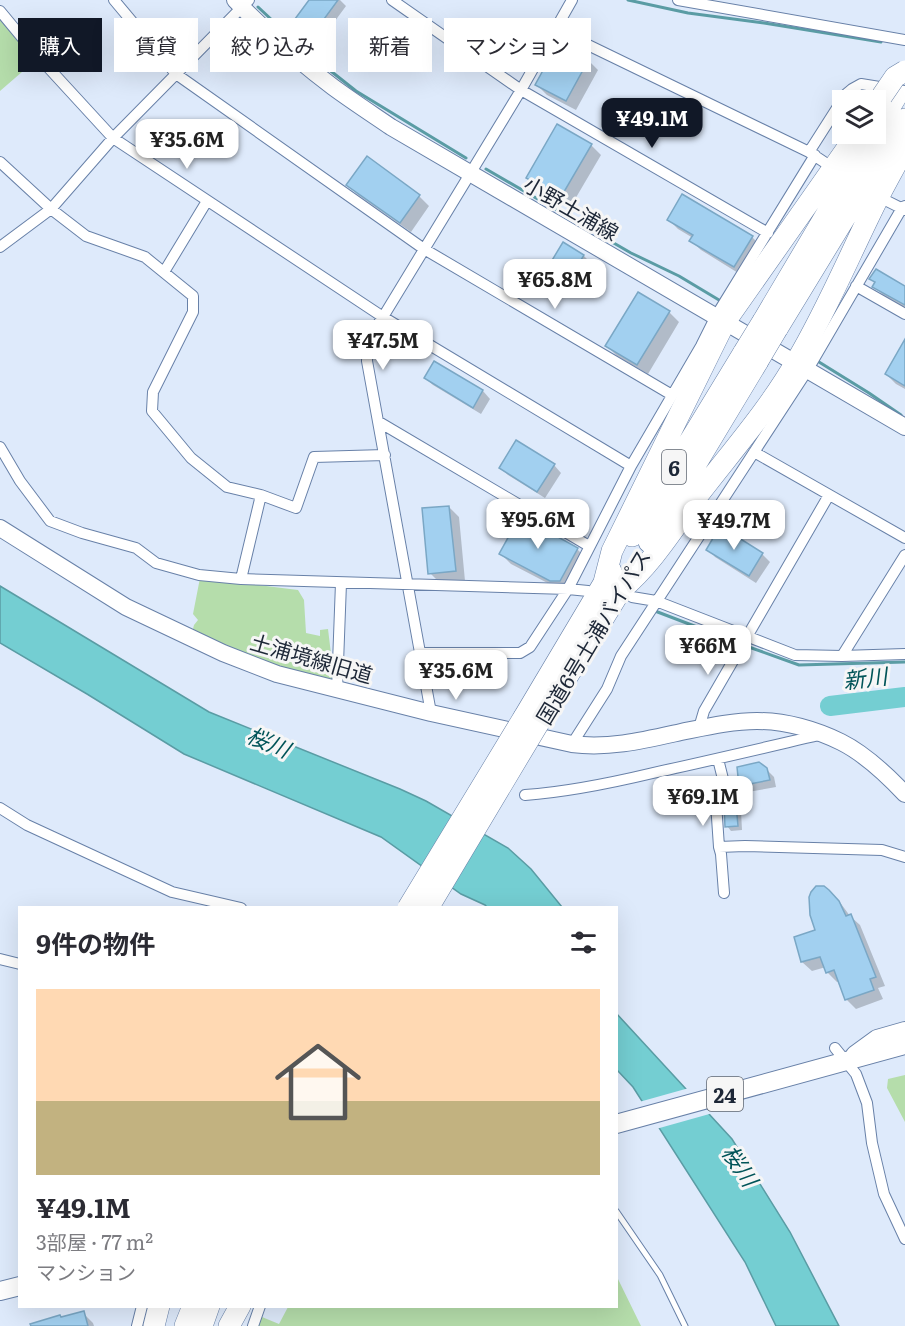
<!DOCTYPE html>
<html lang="ja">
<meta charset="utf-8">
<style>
body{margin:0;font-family:Literata,"Noto Sans JP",serif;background:#f2f2f3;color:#2b2b33;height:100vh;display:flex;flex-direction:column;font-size:22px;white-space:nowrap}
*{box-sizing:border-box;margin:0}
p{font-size:20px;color:#7c7c81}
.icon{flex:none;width:33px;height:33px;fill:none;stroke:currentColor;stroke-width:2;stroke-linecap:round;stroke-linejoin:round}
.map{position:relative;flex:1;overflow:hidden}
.side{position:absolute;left:18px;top:906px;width:600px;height:402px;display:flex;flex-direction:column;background:#fff;border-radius:0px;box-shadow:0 6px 24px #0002}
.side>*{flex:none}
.top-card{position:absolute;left:18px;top:18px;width:600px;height:54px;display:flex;gap:12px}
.tools{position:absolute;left:832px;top:90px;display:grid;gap:12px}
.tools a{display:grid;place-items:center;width:54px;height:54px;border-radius:0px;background:#fff;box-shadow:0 6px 24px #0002;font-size:30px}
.price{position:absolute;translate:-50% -51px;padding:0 14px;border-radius:12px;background:#fff;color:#222;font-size:20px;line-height:39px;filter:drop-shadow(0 2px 3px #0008)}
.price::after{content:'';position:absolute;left:50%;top:36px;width:18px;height:14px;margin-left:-9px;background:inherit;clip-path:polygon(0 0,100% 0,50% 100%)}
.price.selected{background:#111827;color:#fff}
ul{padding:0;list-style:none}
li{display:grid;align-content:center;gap:12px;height:318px;padding:0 18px}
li+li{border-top:2px solid #e1e1e2}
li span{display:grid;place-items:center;height:186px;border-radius:0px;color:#555}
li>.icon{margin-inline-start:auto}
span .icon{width:108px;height:108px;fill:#fffc;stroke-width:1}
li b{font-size:26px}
h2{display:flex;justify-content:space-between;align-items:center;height:72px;padding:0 18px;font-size:26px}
.chip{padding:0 21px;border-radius:0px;background:#fff;box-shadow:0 6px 24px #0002;font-size:21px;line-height:54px}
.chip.selected{background:#111827;color:#fff}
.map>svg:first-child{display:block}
</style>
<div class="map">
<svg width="905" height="1326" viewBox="0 0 905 1326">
<rect width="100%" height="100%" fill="#deeafb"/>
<!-- green -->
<path fill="#b5ddab" d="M0,16L37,59L0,91Z
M200,578L298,590L304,600L306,633L320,636V630L328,629L335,687L278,671L192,633L194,625L198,620L193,614Z
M905,1075V1122L887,1088L888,1079Z
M617,1277L641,1326H258L262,1317L279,1324L288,1307L616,1306Z"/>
<!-- water -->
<path fill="#74ced2" stroke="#5a9ca4" stroke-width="1.5" d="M0,586L209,712L400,789L426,801L508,848L531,869L562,907H487L485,905L461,894L381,837L184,754L87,694L0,643Z
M616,1013L732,1139L790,1232L839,1326H776L745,1262L633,1087L617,1070Z"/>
<!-- pier -->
<path fill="#deeafb" d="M689,1088L713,1113L656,1129L639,1102Z"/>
<!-- shadow -->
<path fill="#0003" d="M311,0H340L346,6L313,51L296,38L288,31Z
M588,60L598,70L576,110L547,95L537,85Z
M591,145L601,155L571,206L538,188L528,178Z
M368,158L419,196L429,206L411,232L358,195L348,185Z
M669,220L752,237L761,246L743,276L701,250L691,241L693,238L678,229Z
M564,244L584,256L591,263L574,291L555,279L547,271Z
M871,279L905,288V308L884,296L874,286L876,284Z
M669,312L679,322L648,374L617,356L607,346Z
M905,342V389L896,384L886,374Z
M435,363L483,391L490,399L481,414L433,385L425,378Z
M554,465L561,473L545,498L508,475L500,468Z
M449,507L459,517L465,581L440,583L430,573Z
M721,528L762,554L770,562L756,583L715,557L708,549Z
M577,549L587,559L561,590L511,564L501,554Z
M766,769L774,777L776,787L748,792L741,785Z
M736,806L741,811L742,830L731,831L727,826Z
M839,901L850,916L860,925L885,986L878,988L883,999L856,1009L846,999L840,981L837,982L827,972L826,967L812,971L802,962L796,938L817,931Z
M83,1313L93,1323L94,1326H47L62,1319Z"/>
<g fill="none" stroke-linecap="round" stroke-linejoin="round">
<!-- stream -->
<path stroke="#5a9ca4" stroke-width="3" d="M628,0L688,13L764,23L881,42
M258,7L303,49L356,91L466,158
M486,169L631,253L679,276L719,300
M819,362L869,393L901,415
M655,611L731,640
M746,646L799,665L905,662"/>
<!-- river -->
<path stroke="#74ced2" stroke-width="20" d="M830,706L905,697"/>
</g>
<!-- building -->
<path fill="#a2d0f0" stroke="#7aa7c5" stroke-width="1.5" d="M309,0H338L305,45L286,31Z
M558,43L589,59L566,101L535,85Z
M557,124L592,144L561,197L526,178Z
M367,156L420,195L400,223L346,185Z
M682,194L753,236L734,267L689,241L693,235L667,220Z
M563,242L584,255L567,284L545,272Z
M876,269L905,286V305L872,287L875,282L869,279Z
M638,292L670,311L637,365L605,346Z
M905,339V386L885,374Z
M434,361L483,390L473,408L424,378Z
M516,440L555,464L537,492L499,468Z
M449,506L456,571L428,574L422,508Z
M520,516L578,548L560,581H550L499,554Z
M720,526L763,553L749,576L706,550Z
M759,762L767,768L770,780L739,786L737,767Z
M736,804L738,826L725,827L724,805Z
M816,886H824L829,890L839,901L846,916L851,914L876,977L870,979L874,990L845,1000L834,970L826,973L820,957L801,962L794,937L815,930L810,915L809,897L811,892Z
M84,1311L88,1326H31L30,1324L60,1315L61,1317Z"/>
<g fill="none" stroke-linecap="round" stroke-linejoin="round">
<defs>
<path id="lane" d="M616,1211L660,1275L685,1326"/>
<path id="street" d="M114,0L176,74L424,249L672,395
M392,0L521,90L768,233
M678,0L905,40
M0,11L34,52L113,138L383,317L631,466
M555,29L809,152L830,166
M809,152L846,94L852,89L861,84L905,91
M0,162L51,209L86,236L145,257L193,296V312L153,392L152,411L191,458L227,487L261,495L241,579L568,589L588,591
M887,201L905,210
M0,247L51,209L113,138L249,0
M164,272L207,201
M856,286L905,314
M379,422L589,546
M0,447L20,481L50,521L82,533L136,548L156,563L199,575L241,579
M754,452L905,538
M261,495L296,508L314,457L385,455
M632,597L656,601L795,655L842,656L905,654
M420,653H520L530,647L568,589L631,466L701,346L716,316L815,155
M842,656L905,555
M337,690L341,583
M431,713L367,361C368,339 370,335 383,317L521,90L572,0
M699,728L704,711L829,495
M572,744L607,689L621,656L807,371L902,208L905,206
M718,759L725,787L716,803L719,847L721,854L724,893
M525,795C568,792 611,783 653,773C708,761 763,748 819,735
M0,808L27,825L172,892L241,908
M719,847L745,846L882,850L905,857
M0,959L20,964
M835,1048L856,1074L867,1103L872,1143L884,1194L905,1239
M137,1326L142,1306
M253,1326L260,1306"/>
<path id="secondary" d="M235,0C266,32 298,61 333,87C352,101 372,114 391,127L905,427
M0,528L126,607L223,653L277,674L431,713L572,744C609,749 645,740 681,732C706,727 732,721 757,721C786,721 816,730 841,742C863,753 888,776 905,794"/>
<path id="primary" d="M855,1055L877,1039L905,1031
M616,1124L905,1045
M0,1291L20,1286"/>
<path id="highway" d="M876,130L896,97
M763,321L874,134
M777,329L905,119
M632,536L744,352
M649,542L758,361
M604,582L612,551L725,322L857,134
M622,589C653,563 675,526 699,494C732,451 769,409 796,362C827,310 850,254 877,200C886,182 896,165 905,147
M524,717L611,571
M538,724L629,577
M154,1326L159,1306
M185,1326L193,1306
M202,1326L209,1306
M229,1326L240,1306"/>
</defs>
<!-- lane casing -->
<use href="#lane" stroke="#6881a8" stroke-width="7"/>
<!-- street casing -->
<use href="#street" stroke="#6881a8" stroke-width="12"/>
<!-- secondary casing -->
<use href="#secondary" stroke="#6881a8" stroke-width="18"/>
<!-- primary casing -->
<use href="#primary" stroke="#6881a8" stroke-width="20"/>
<!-- highway casing -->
<use href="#highway" stroke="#6881a8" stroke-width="22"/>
<!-- lane -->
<use href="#lane" stroke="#fff" stroke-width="5"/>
<!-- street -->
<use href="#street" stroke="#fff" stroke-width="10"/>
<!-- secondary -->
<use href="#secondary" stroke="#fff" stroke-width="16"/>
<!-- primary -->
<use href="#primary" stroke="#fff" stroke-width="18"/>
<!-- highway -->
<use href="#highway" stroke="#fff" stroke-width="21"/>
<defs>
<path id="highway-bridge" d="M882,96L895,77L905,71
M744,352L763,321
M758,361L777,329
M408,908L524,717
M428,908L538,724"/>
</defs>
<!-- highway-bridge casing -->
<use href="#highway-bridge" stroke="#6881a8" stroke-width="22" stroke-linecap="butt"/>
<!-- highway-bridge -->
<use href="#highway-bridge" stroke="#fff" stroke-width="21"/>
</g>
<g text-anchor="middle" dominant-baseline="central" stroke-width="6" stroke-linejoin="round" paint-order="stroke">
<!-- shield labels -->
<g fill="#f6f6f6" stroke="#5e6570" stroke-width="1.5">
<rect x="662" y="450" width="24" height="34" rx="4.5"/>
<rect x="707" y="1077" width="36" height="34" rx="4.5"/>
</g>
<g font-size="20" font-weight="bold" fill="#1d2737">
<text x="674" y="467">6</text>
<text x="725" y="1094">24</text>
</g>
<!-- street labels -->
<g font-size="21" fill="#1d2737" stroke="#f6f6f6">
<text transform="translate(572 207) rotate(30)">小野土浦線</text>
<text transform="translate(592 636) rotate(-59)">国道6号土浦バイパス</text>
<text transform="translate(312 657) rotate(16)">土浦境線旧道</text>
</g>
<!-- water labels -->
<g font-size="22" font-style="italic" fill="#005458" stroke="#f6f6f6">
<text transform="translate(865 677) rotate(-7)">新川</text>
<text transform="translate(269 741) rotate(23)">桜川</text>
<text transform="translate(741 1165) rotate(56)">桜川</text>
</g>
</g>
</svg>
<div class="tools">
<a><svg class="icon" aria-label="layers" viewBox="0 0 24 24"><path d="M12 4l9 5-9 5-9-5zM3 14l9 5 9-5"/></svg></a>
</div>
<b class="price selected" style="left:652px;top:149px">¥49.1M</b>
<b class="price" style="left:187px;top:170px">¥35.6M</b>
<b class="price" style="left:555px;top:310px">¥65.8M</b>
<b class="price" style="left:383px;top:371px">¥47.5M</b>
<b class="price" style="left:538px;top:550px">¥95.6M</b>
<b class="price" style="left:734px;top:551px">¥49.7M</b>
<b class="price" style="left:708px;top:676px">¥66M</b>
<b class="price" style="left:456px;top:701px">¥35.6M</b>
<b class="price" style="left:703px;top:827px">¥69.1M</b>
<div class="top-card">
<a class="chip selected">購入</a>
<a class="chip">賃貸</a>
<a class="chip">絞り込み</a>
<a class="chip">新着</a>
<a class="chip">マンション</a>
</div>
<section class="side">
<h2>9件の物件<svg class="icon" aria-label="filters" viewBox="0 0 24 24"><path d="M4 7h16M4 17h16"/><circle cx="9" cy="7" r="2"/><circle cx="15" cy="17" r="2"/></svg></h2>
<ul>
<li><span style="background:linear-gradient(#ffd9b3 60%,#c2b280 0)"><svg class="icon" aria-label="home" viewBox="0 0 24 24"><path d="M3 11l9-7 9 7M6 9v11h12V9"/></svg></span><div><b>¥49.1M</b><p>3部屋 · 77 m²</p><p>マンション</p></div></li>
</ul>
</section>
</div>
